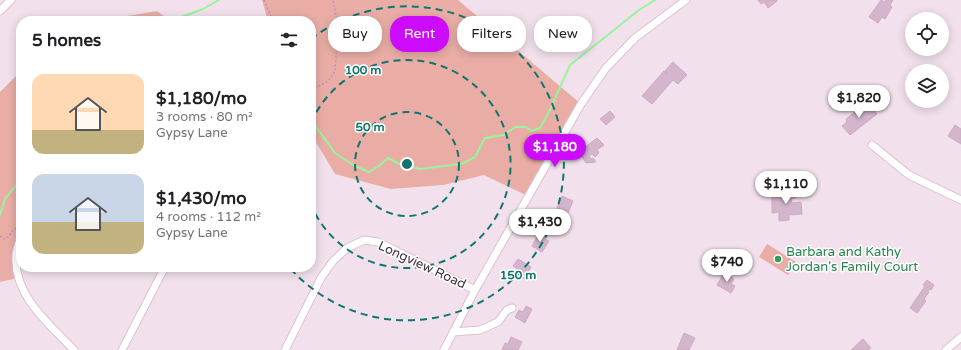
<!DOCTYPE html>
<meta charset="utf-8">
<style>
body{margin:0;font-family:"Varela Round",sans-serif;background:#f6f6f6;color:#202124;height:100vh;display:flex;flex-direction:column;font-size:15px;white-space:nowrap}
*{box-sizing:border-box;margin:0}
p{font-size:13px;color:#757577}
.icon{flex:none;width:22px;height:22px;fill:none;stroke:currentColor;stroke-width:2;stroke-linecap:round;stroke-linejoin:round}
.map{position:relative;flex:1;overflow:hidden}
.sheet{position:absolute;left:16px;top:16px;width:300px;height:256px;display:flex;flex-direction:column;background:#fff;border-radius:16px;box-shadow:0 2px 10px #0003}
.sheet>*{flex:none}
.hud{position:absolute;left:328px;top:16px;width:380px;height:36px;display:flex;gap:8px}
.tools{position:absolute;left:905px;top:12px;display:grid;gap:8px}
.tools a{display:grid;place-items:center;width:44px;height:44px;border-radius:50%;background:#fff;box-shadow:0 2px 10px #0003;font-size:20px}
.price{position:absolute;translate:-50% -34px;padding:0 9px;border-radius:14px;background:#fff;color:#222;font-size:13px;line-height:26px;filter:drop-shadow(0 1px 2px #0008)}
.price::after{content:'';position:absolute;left:50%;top:24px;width:12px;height:9px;margin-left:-6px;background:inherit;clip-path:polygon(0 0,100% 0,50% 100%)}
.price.on{background:#cd0bff;color:#fff}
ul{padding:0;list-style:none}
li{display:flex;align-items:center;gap:12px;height:100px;padding:0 16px}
li span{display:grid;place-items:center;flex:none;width:112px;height:80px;border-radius:12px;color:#555}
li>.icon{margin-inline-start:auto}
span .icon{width:48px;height:48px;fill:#fffc;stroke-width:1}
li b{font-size:17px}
h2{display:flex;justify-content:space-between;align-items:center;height:48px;padding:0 16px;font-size:17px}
.tag{padding:0 14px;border-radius:16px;background:#fff;box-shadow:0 2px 10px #0003;font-size:14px;line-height:36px}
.tag.on{background:#cd0bff;color:#fff}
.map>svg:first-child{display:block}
</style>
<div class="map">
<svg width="961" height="350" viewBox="0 0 961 350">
<rect width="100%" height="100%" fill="#f2e1ec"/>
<!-- green -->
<path fill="#e9ada6" d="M262,0H458L581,104L528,196L484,175L443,185L391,189L335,174L316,142L311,138V21H268Z
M157,11L171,21H98Z
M21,71V236L18,278L0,282V92Z
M767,244L796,262L788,275L759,257Z"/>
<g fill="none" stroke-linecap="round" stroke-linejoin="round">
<!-- stream -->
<path stroke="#98f49d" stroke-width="2" d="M171,21L203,9L219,0
M311,120L335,153L355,166L369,172L379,166L388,158L399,164L420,169L461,164L475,157L485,138L504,135L515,127H526L532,131L540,128L549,112L570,65L639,10L655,0
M0,215L5,199L21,179"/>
</g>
<!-- building -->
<path fill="#d3b6cc" stroke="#cfa9c5" d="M758,0H777V1L768,8L764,2L761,4Z
M881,0L885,2L886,0H893L890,5L892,7L885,19L882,17L878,23L869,17Z
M673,62L687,75L678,84L673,80L652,104L642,96L664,71L667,74V73L665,71Z
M864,105L867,109L871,106L877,114L850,135L842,126L847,122L846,119Z
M610,111L615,117L606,125L600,119Z
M955,125L961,129V144L948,136Z
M597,138L604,145L597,150L599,153L595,157L592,154L589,156L591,159L593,158L596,162L586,163L579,152Z
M796,190V198L791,199L792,203L801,202L802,214L789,215V220L779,221V212L772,213V194H784V191Z
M562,196L573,201L568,213L557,208Z
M538,235L549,241L542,252L532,246Z
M518,259L531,267L524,279L515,274L518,269L513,266Z
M724,273L734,279L731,284L735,286L731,293L717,285Z
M927,280L934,285L931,290L929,289L928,291L929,292L924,299L926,301L917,313L910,308L925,286L923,285Z
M526,306L532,309L525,323L515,317L519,310L523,312Z
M684,333L695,338L689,350H677Z
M511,337L522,342L518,350H502L505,343L508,344Z
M863,339L871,348L868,350H851Z"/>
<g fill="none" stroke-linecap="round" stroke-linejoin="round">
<defs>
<path id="minor" d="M0,11L11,0
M872,145L909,175L961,200
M21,236C19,243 16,250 16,257C14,296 49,324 74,350
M453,332L480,330L498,322L507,310L512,308
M122,350L165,267
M285,350L321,278L333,261L347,248L364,240L378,242L475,290
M444,350L475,290L581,104L606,68L635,38L686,0
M946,350L961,337"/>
</defs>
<!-- minor casing -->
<use href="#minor" stroke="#dbc0d3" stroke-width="9"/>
<!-- path -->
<path stroke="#c094b3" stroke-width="1.5" stroke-dasharray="2 2" stroke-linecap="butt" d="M264,0L273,21
M311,87L315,88L328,81L335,72L338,25L333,0
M0,236L4,239L8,237L13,230L21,225"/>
<!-- minor -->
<use href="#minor" stroke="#fff" stroke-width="7"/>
</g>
<!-- distance rings -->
<g fill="none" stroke="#0f766e" stroke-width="2" stroke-dasharray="7 5">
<circle cx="407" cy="164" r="52"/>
<path d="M311 123A104 104 0 1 1 311 205"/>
<path d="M311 39A157 157 0 1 1 289 267"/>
</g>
<!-- markers -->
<circle fill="#2e9e5b" stroke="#fff" stroke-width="1.5" cx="778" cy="259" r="4"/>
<g text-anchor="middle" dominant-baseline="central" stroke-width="3" stroke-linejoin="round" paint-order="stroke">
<!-- leisure labels -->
<g font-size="13" fill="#27864d" stroke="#fff" text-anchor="start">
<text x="786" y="252">Barbara and Kathy<tspan x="786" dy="15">Jordan's Family Court</tspan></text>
</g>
<!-- street labels -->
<g font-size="13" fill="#43323f" stroke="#fff">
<text transform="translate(422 265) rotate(25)">Longview Road</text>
</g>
</g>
<circle cx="407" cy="164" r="6" fill="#0f766e" stroke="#fff" stroke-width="2"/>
<g font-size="12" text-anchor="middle" font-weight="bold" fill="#0f766e" stroke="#fff" stroke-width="3" stroke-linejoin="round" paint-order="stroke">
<text x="363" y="74">100 m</text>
<text x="370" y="131">50 m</text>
<text x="518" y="279">150 m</text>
</g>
</svg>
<div class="tools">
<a><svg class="icon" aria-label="locate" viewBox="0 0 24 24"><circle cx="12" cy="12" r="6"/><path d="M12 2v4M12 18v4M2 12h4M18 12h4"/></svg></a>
<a><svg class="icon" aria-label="layers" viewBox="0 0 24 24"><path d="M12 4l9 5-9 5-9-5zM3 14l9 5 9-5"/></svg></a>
</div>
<b class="price" style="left:859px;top:119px">$1,820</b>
<b class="price on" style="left:555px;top:168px">$1,180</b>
<b class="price" style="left:786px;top:205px">$1,110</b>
<b class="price" style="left:540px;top:243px">$1,430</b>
<b class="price" style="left:727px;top:283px">$740</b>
<div class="hud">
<a class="tag">Buy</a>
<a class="tag on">Rent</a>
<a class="tag">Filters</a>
<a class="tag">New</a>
</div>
<section class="sheet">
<h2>5 homes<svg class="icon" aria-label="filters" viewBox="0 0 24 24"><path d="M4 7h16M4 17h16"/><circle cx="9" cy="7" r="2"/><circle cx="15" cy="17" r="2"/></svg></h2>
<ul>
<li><span style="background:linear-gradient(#ffd9b3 70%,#c2b280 0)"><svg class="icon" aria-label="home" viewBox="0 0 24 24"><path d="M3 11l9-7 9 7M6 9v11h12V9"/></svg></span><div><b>$1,180/mo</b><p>3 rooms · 80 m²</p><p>Gypsy Lane</p></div></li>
<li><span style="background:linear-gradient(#c9d6e8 60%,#c2b280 0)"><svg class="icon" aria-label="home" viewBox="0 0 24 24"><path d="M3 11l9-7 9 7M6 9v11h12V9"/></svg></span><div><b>$1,430/mo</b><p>4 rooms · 112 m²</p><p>Gypsy Lane</p></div></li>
</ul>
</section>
</div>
